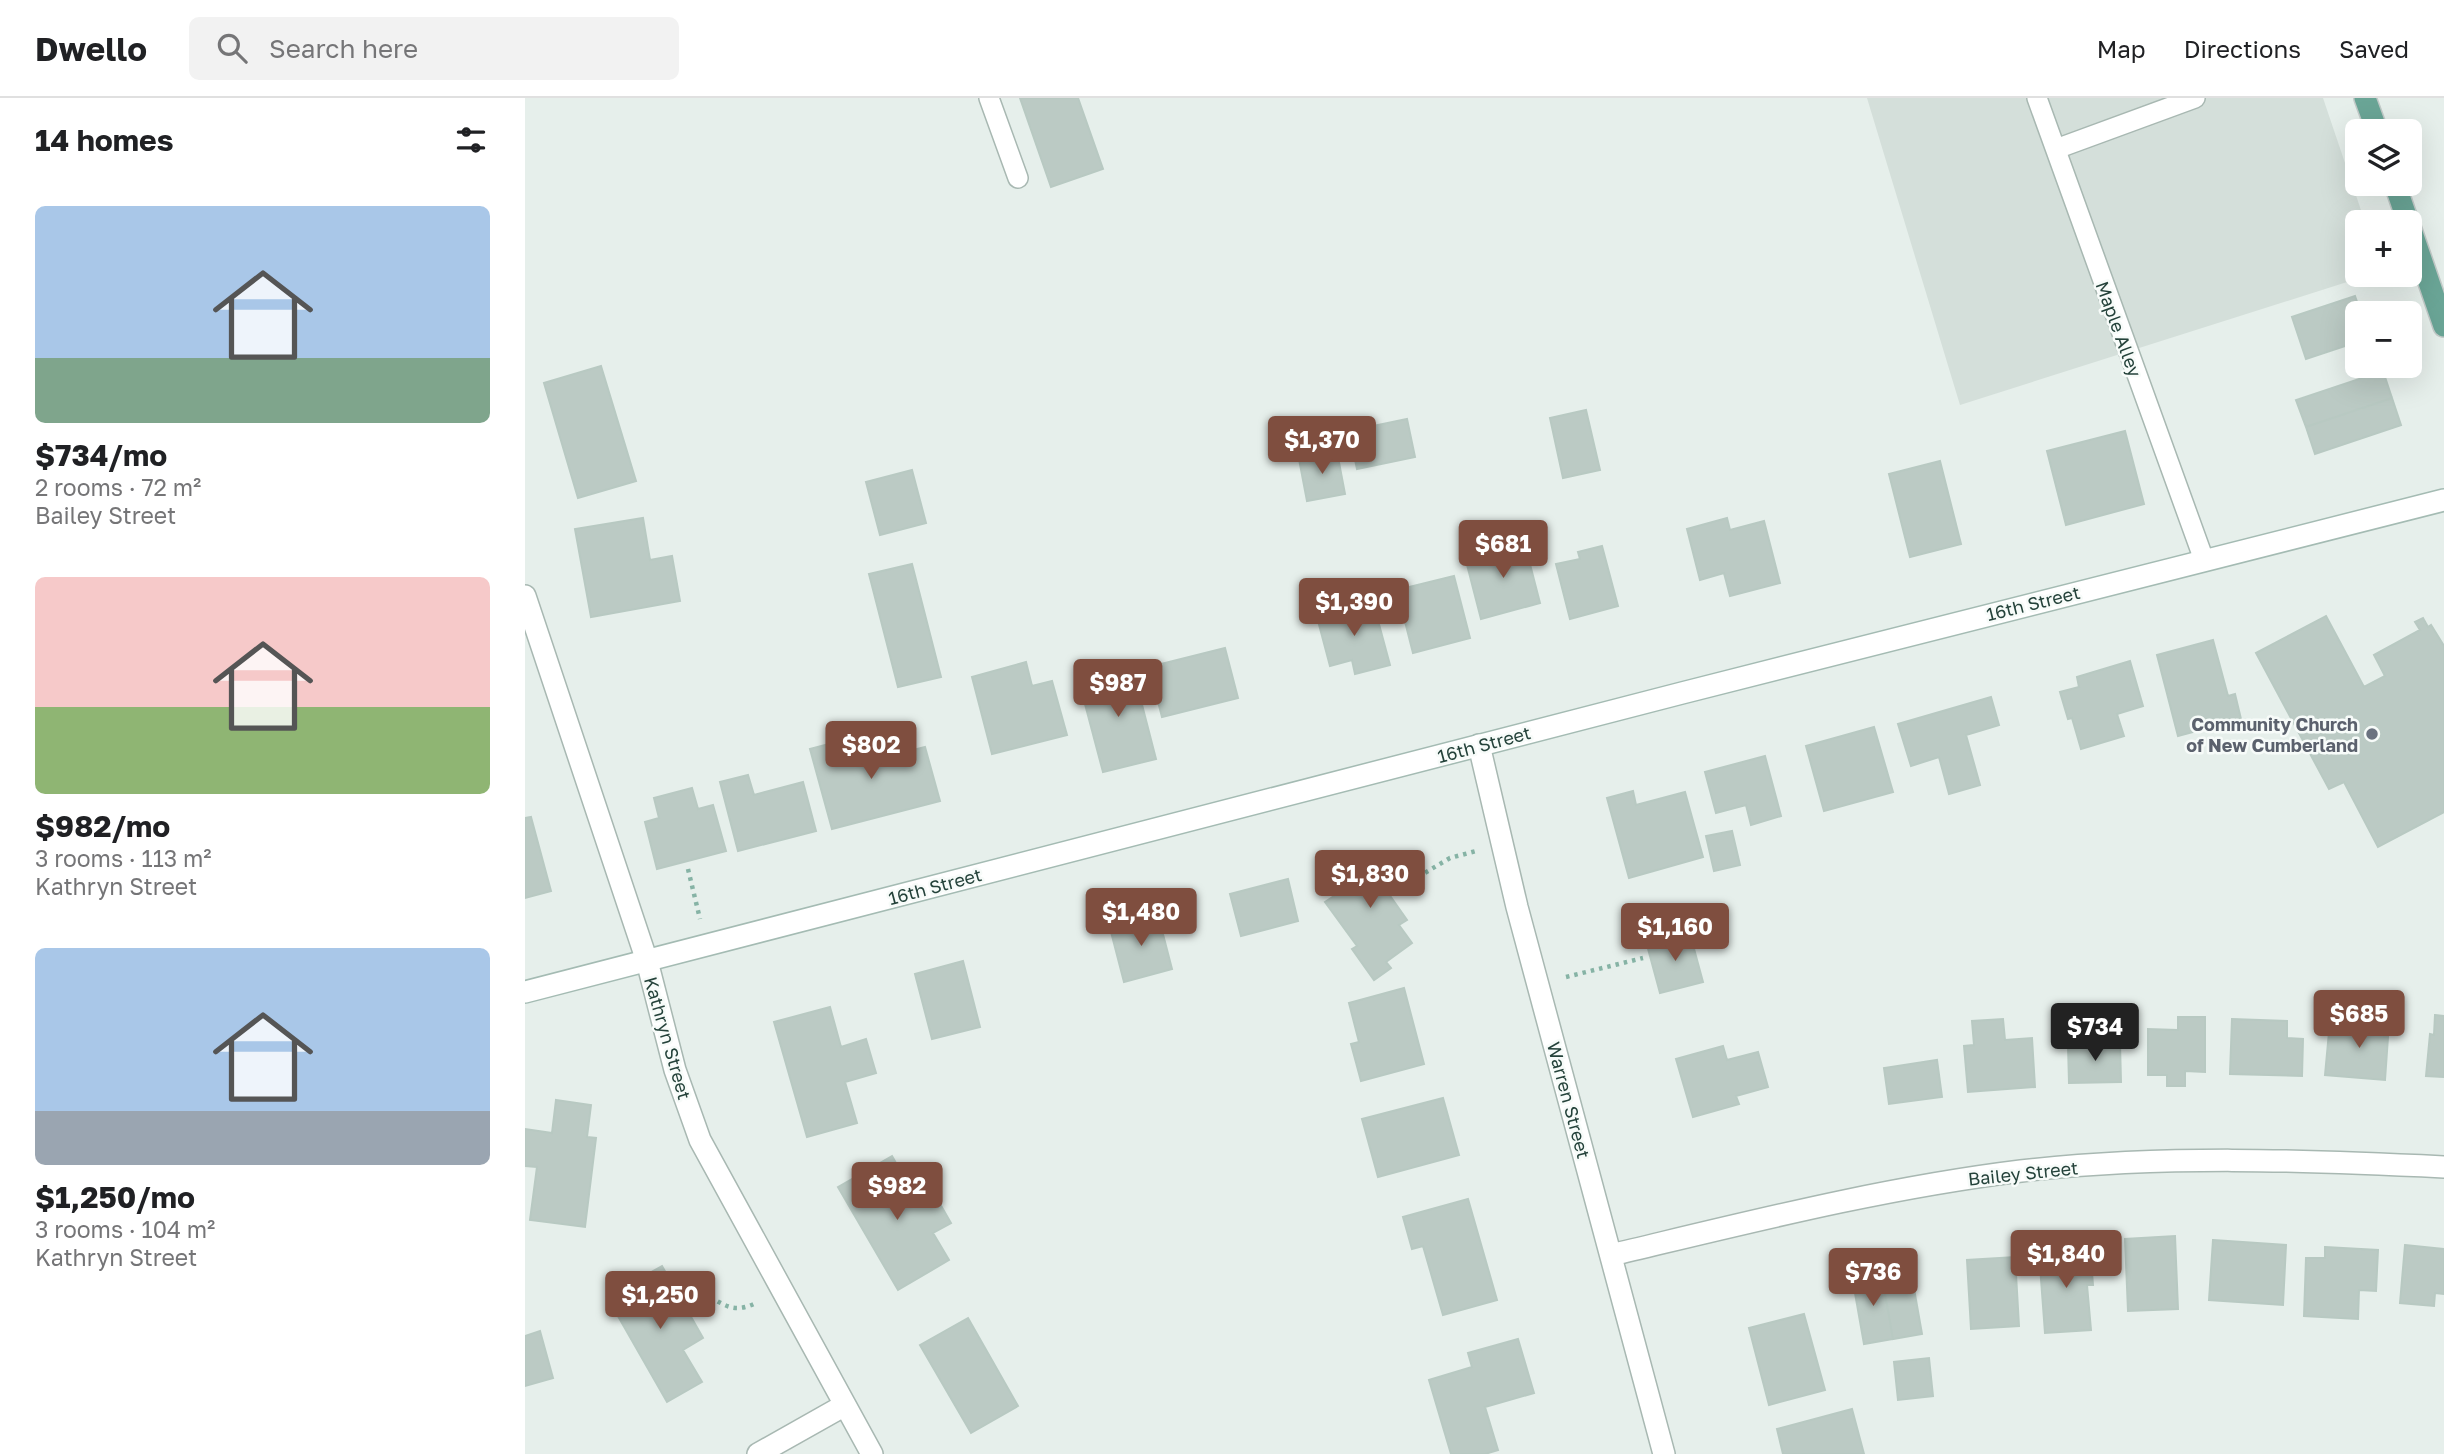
<!DOCTYPE html>
<meta charset="utf-8">
<style>
body{margin:0;font-family:"Golos Text",sans-serif;background:#f2f2f2;color:#202124;height:100vh;display:flex;flex-direction:column;font-size:26px;white-space:nowrap}
*{box-sizing:border-box;margin:0}
p{font-size:23px;color:#757577}
.icon{flex:none;width:38px;height:38px;fill:none;stroke:currentColor;stroke-width:2;stroke-linecap:round;stroke-linejoin:round}
.map{position:relative;flex:1;overflow:hidden}
.panel{display:flex;flex-direction:column;background:#fff;width:525px}
.panel>*{flex:none}
.controls{position:absolute;left:1820px;top:21px;display:grid;gap:14px}
.controls a{display:grid;place-items:center;width:77px;height:77px;border-radius:10px;background:#fff;box-shadow:0 7px 28px #0002;font-size:35px}
.price{position:absolute;translate:-50% -60px;padding:0 16px;border-radius:7px;background:#7f4e3f;color:#fff;font-size:23px;line-height:46px;filter:drop-shadow(0 2px 4px #0008)}
.price::after{content:'';position:absolute;left:50%;top:42px;width:21px;height:16px;margin-left:-10px;background:inherit;clip-path:polygon(0 0,100% 0,50% 100%)}
.price.active{background:#222;color:#fff}
ul{padding:0;list-style:none}
li{display:grid;align-content:center;gap:14px;height:371px;padding:0 35px}
li span{display:grid;place-items:center;height:217px;border-radius:10px;color:#555}
li>.icon{margin-inline-start:auto}
span .icon{width:126px;height:126px;fill:#fffc;stroke-width:1}
li b{font-size:30px}
h2{display:flex;justify-content:space-between;align-items:center;height:84px;padding:0 35px;font-size:30px}
header{display:flex;align-items:center;gap:42px;box-sizing:border-box;height:98px;padding:0 35px;background:#fff;border-bottom:2px solid #e0e0e0}
header strong{font-size:33px}
nav{display:flex;gap:38px;margin-inline-start:auto;font-size:24px}
.search{width:490px;height:63px;background:#f2f2f2;display:flex;align-items:center;gap:18px;box-sizing:border-box;padding:0 24px;border-radius:10px;color:#757577;font-size:26px}
main{display:flex;flex:1;min-height:0}
.map>svg:first-child{display:block}
</style>
<header>
<strong>Dwello</strong>
<div class="search"><svg class="icon" aria-label="search" viewBox="0 0 24 24"><circle cx="10" cy="10" r="6"/><path d="M15 15l6 6"/></svg>Search here</div>
<nav><a>Map</a><a>Directions</a><a>Saved</a></nav>
</header>
<main>
<section class="panel">
<h2>14 homes<svg class="icon" aria-label="filters" viewBox="0 0 24 24"><path d="M4 7h16M4 17h16"/><circle cx="9" cy="7" r="2"/><circle cx="15" cy="17" r="2"/></svg></h2>
<ul>
<li><span style="background:linear-gradient(#a9c7e8 70%,#7fa58c 0)"><svg class="icon" aria-label="home" viewBox="0 0 24 24"><path d="M3 11l9-7 9 7M6 9v11h12V9"/></svg></span><div><b>$734/mo</b><p>2 rooms · 72 m²</p><p>Bailey Street</p></div></li>
<li><span style="background:linear-gradient(#f6c9c9 60%,#8fb573 0)"><svg class="icon" aria-label="home" viewBox="0 0 24 24"><path d="M3 11l9-7 9 7M6 9v11h12V9"/></svg></span><div><b>$982/mo</b><p>3 rooms · 113 m²</p><p>Kathryn Street</p></div></li>
<li><span style="background:linear-gradient(#a9c7e8 75%,#9aa5b1 0)"><svg class="icon" aria-label="home" viewBox="0 0 24 24"><path d="M3 11l9-7 9 7M6 9v11h12V9"/></svg></span><div><b>$1,250/mo</b><p>3 rooms · 104 m²</p><p>Kathryn Street</p></div></li>
</ul>
</section>
<div class="map">
<svg width="1919" height="1356" viewBox="0 0 1919 1356">
<rect width="100%" height="100%" fill="#e6efeb"/>
<!-- built -->
<path fill="#d4dfda" d="M1342,0H1798L1840,124H1832V177H1844L1435,307Z"/>
<!-- building -->
<path fill="#bbcac4" stroke="#b8c9c2" stroke-width="2" d="M495,0H553L578,71L526,89Z
M1830,198L1836,215H1832V244L1781,261L1767,219Z
M76,268L111,383L53,400L19,285Z
M1858,273L1867,300L1781,329L1771,302Z
M1867,300L1876,327L1790,356L1781,329Z
M1061,312L1075,372L1038,380L1025,320Z
M882,321L890,359L832,371L824,333Z
M1600,333L1619,406L1541,427L1522,353Z
M812,354L820,396L782,403L774,361Z
M1415,363L1436,446L1385,459L1364,376Z
M387,372L401,425L355,437L341,384Z
M118,420L125,462L147,458L155,503L66,519L50,431Z
M1202,420L1205,432L1239,423L1255,485L1205,498L1199,475L1175,482L1162,431Z
M999,443L1015,505L956,521L940,459Z
M1077,448L1093,508L1045,521L1031,466L1055,461L1053,454Z
M387,466L416,579L373,589L344,476Z
M929,478L945,540L888,555L872,492Z
M848,504L865,567L830,576L827,562L805,568L792,519Z
M1801,518L1839,589L1860,578L1849,557L1895,532L1890,524L1898,520L1903,529L1906,527L1919,548V714L1853,749L1819,684L1804,691L1731,555Z
M1688,542L1703,598L1710,596L1716,621L1653,638L1632,557Z
M700,550L713,600L637,619L624,569Z
M1605,563L1618,608L1592,616L1599,638L1556,651L1547,620L1543,621L1535,594L1554,589L1552,579Z
M501,564L507,588L527,583L542,637L467,656L447,579Z
M606,564L631,661L578,674L556,591L575,586L571,573Z
M1466,599L1474,627L1441,637L1455,687L1424,696L1414,659L1386,668L1373,626Z
M1349,629L1368,694L1299,713L1281,648Z
M346,635L353,661L400,649L415,703L307,731L285,651Z
M1240,658L1256,718L1226,727L1221,707L1191,715L1180,674Z
M223,677L229,697L278,684L291,733L213,753L195,684Z
M167,690L173,711L188,707L201,753L132,771L120,724L134,720L129,700Z
M1108,693L1111,707L1160,694L1178,759L1104,780L1082,700Z
M6,719L26,793L0,800V720Z
M1207,733L1215,767L1189,773L1181,738Z
M866,755L882,777L861,792L882,822L874,827L887,845L861,864L866,870L849,882L827,851L832,848L800,804L815,794L800,773Z
M763,781L773,823L716,838L705,796Z
M633,817L647,871L599,884L585,830Z
M1165,836L1178,884L1135,895L1122,847Z
M438,863L455,929L407,941L390,876Z
M879,890L899,966L836,983L826,946L834,944L824,905Z
M305,909L316,949L341,941L351,975L320,984L332,1025L282,1039L249,924Z
M1826,917L1860,920L1859,939H1863L1860,982L1800,977L1804,934L1825,936Z
M1910,917L1919,918V979L1901,978L1905,936L1909,937Z
M1653,919H1680V974L1660,973V988H1642V977H1623V931L1653,932Z
M1478,921L1480,942L1507,940L1510,989L1443,994L1439,948L1449,947L1447,923Z
M1707,921L1762,923V940L1778,941L1777,978L1705,976Z
M1595,945L1596,984L1544,985L1543,947Z
M1198,948L1202,962L1233,954L1243,989L1211,998L1214,1006L1168,1019L1151,961Z
M1412,962L1417,999L1364,1006L1359,970Z
M918,1000L934,1057L853,1079L837,1021Z
M31,1002L66,1007L62,1039L71,1040L60,1129L5,1122L12,1069L0,1068V1031L27,1035Z
M367,1058L392,1102L407,1092L426,1125L408,1135L424,1162L373,1192L313,1089Z
M943,1101L972,1202L918,1217L898,1148L887,1151L878,1119Z
M1650,1138L1653,1211L1603,1213L1600,1141Z
M1688,1142L1761,1147L1758,1207L1684,1202Z
M1880,1147L1919,1151V1196L1910,1195L1909,1208L1875,1205Z
M1800,1149L1853,1152L1851,1193L1834,1192L1833,1221L1779,1218L1781,1160H1800Z
M1565,1151L1568,1187H1562L1566,1232L1520,1235L1514,1154Z
M1490,1159L1494,1228L1446,1231L1442,1162Z
M137,1168L178,1240L158,1252L177,1284L142,1304L82,1199Z
M1385,1168L1397,1236L1368,1241L1356,1173Z
M1356,1173L1368,1241L1339,1246L1327,1178Z
M1279,1216L1300,1292L1244,1307L1224,1230Z
M443,1220L493,1308L446,1335L395,1247Z
M15,1233L28,1280L0,1288V1238Z
M993,1241L1009,1295L960,1309L973,1352L960,1356H926L904,1282L947,1269L943,1255Z
M1404,1260L1408,1298L1373,1302L1369,1264Z
M1327,1311L1339,1356H1258L1252,1331Z"/>
<g fill="none" stroke-linecap="round" stroke-linejoin="round">
<defs>
<path id="lane" d="M464,0L493,80
M1512,0L1679,462
M1531,51L1670,0"/>
<path id="street" d="M0,498L122,863L150,972L175,1042L347,1356
M954,647L992,809L1139,1356
M1086,1157C1221,1125 1357,1090 1496,1073C1636,1057 1778,1062 1919,1069
M233,1356L320,1307"/>
<path id="secondary" d="M0,894L1157,595L1919,402"/>
<path id="primary" d="M1840,0L1852,33
M1870,86L1883,124
M1885,129L1919,228"/>
</defs>
<!-- lane casing -->
<use href="#lane" stroke="#a8b8b2" stroke-width="22"/>
<!-- street casing -->
<use href="#street" stroke="#a8b8b2" stroke-width="24"/>
<!-- secondary casing -->
<use href="#secondary" stroke="#a4bbb3" stroke-width="24"/>
<!-- primary casing -->
<use href="#primary" stroke="#c2cac8" stroke-width="24"/>
<!-- path -->
<path stroke="#86b3a5" stroke-width="4.5" stroke-dasharray="3.5 5" stroke-linecap="butt" d="M163,771L175,821
M884,780L898,776L925,760L951,753
M1041,879L1118,860
M160,1200C194,1189 196,1222 231,1205"/>
<!-- lane -->
<use href="#lane" stroke="#fff" stroke-width="19"/>
<!-- street -->
<use href="#street" stroke="#fff" stroke-width="21"/>
<!-- secondary -->
<use href="#secondary" stroke="#fff" stroke-width="21"/>
<!-- primary -->
<use href="#primary" stroke="#6aa596" stroke-width="21"/>
</g>
<!-- markers -->
<circle fill="#6b7280" stroke="#f7fbf9" stroke-width="2.5" cx="1847" cy="636" r="7"/>
<g text-anchor="middle" dominant-baseline="central" stroke-width="5" stroke-linejoin="round" paint-order="stroke">
<!-- street labels -->
<g font-size="18" fill="#24423a" stroke="#f7fbf9">
<text transform="translate(1594 231) rotate(70)">Maple Alley</text>
<text transform="translate(1508 505) rotate(-14)">16th Street</text>
<text transform="translate(959 646) rotate(-15)">16th Street</text>
<text transform="translate(410 788) rotate(-15)">16th Street</text>
<text transform="translate(143 940) rotate(74)">Kathryn Street</text>
<text transform="translate(1044 1002) rotate(75)">Warren Street</text>
<text transform="translate(1498 1075) rotate(-6)">Bailey Street</text>
</g>
<!-- worship labels -->
<g font-size="18" font-weight="bold" fill="#5b616d" stroke="#f7fbf9" text-anchor="end">
<text x="1833" y="626">Community Church<tspan x="1833" dy="21">of New Cumberland</tspan></text>
</g>
</g>
</svg>
<div class="controls">
<a><svg class="icon" aria-label="layers" viewBox="0 0 24 24"><path d="M12 4l9 5-9 5-9-5zM3 14l9 5 9-5"/></svg></a>
<a>+</a>
<a>−</a>
</div>
<b class="price" style="left:797px;top:378px">$1,370</b>
<b class="price" style="left:978px;top:482px">$681</b>
<b class="price" style="left:829px;top:540px">$1,390</b>
<b class="price" style="left:593px;top:621px">$987</b>
<b class="price" style="left:346px;top:683px">$802</b>
<b class="price" style="left:845px;top:812px">$1,830</b>
<b class="price" style="left:616px;top:850px">$1,480</b>
<b class="price" style="left:1150px;top:865px">$1,160</b>
<b class="price" style="left:1834px;top:952px">$685</b>
<b class="price active" style="left:1570px;top:965px">$734</b>
<b class="price" style="left:372px;top:1124px">$982</b>
<b class="price" style="left:1541px;top:1192px">$1,840</b>
<b class="price" style="left:1348px;top:1210px">$736</b>
<b class="price" style="left:135px;top:1233px">$1,250</b>
</div>
</main>
